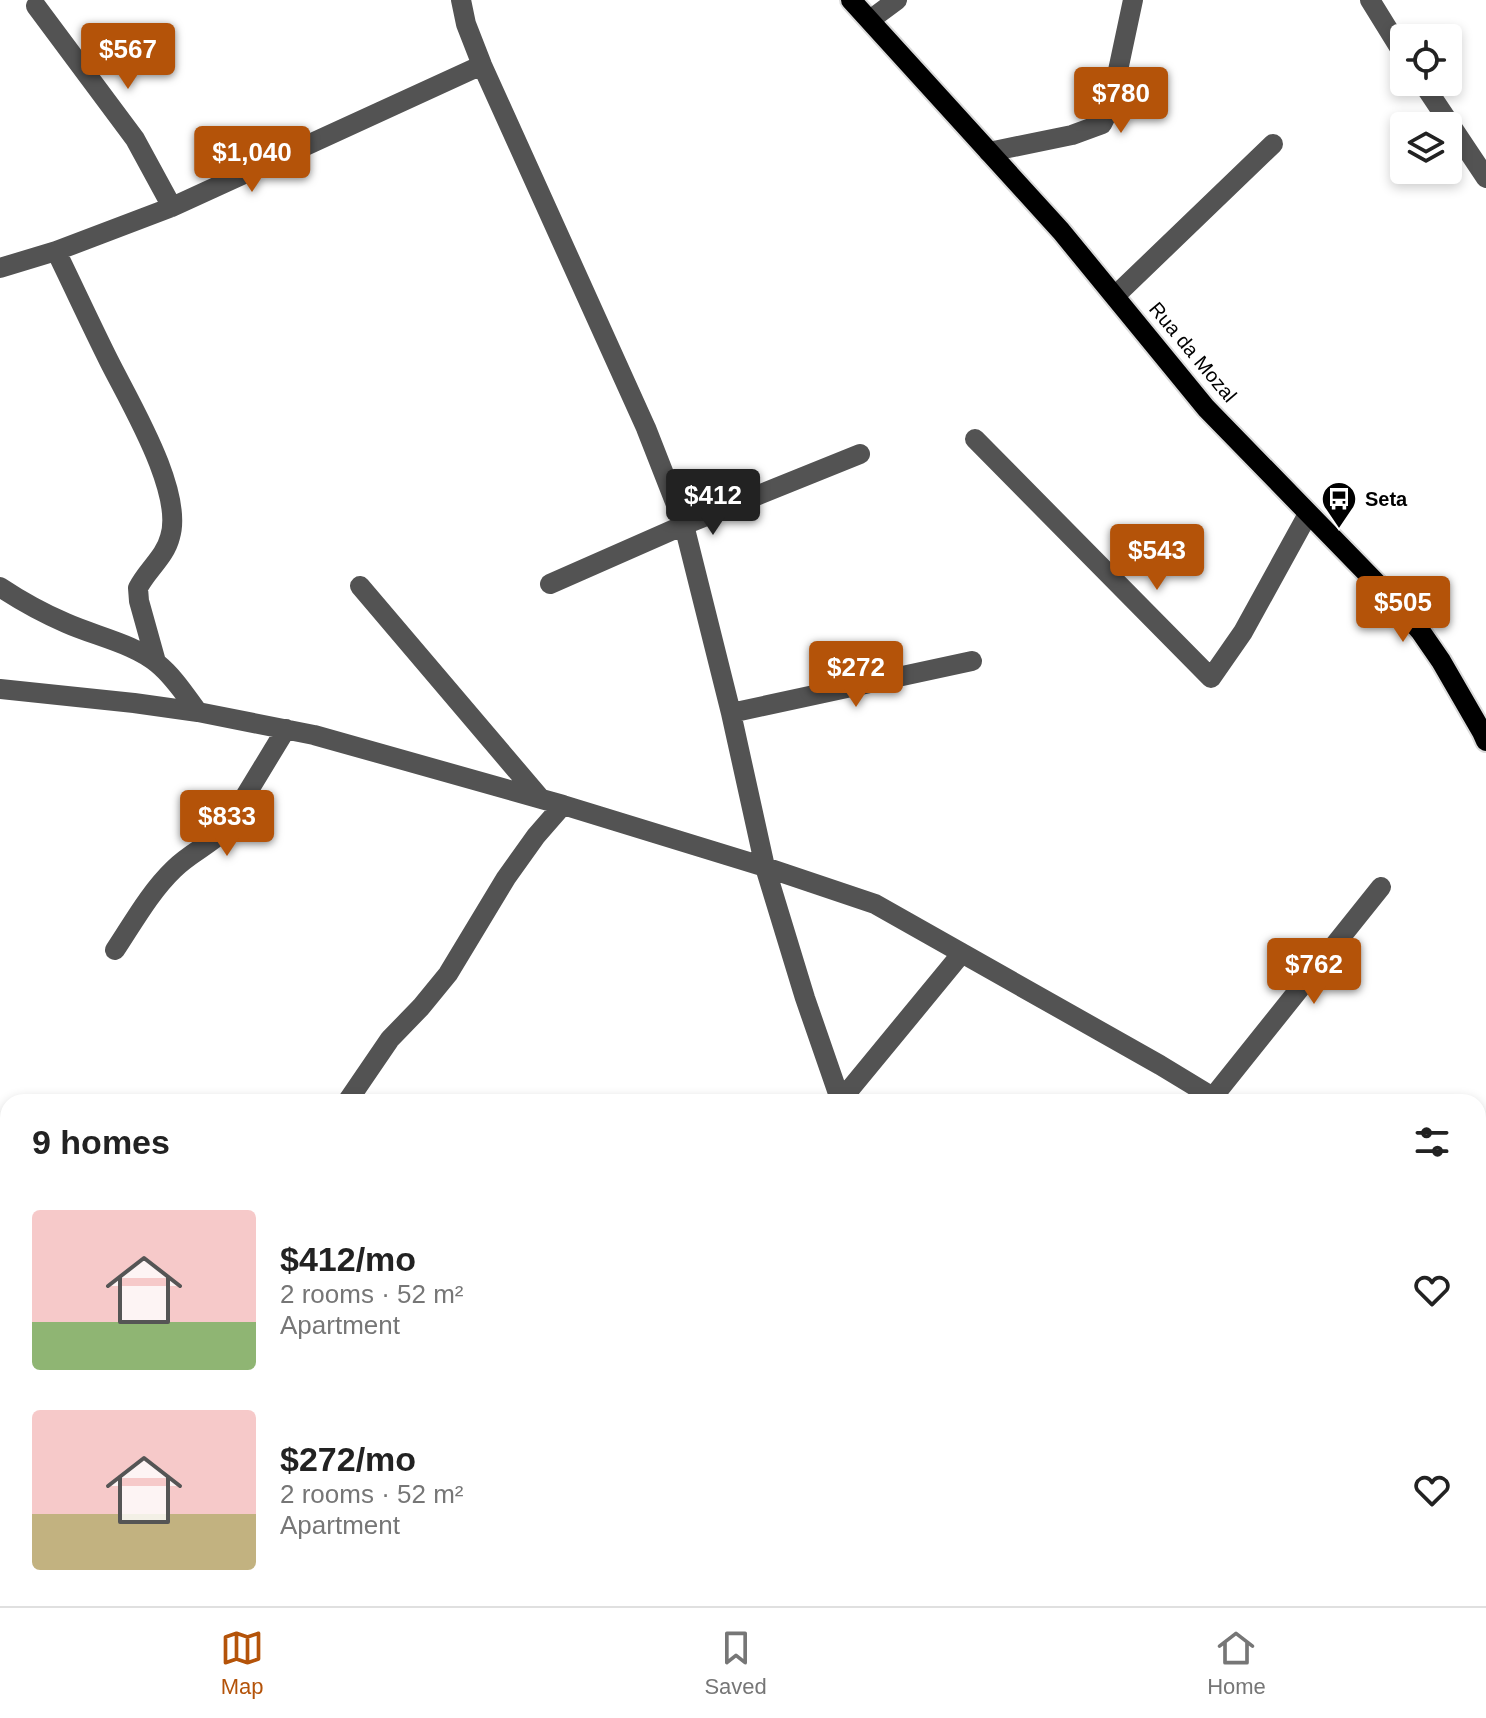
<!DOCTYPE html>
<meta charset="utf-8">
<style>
body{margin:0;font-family:Helvetica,sans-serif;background:#f6f6f6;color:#222;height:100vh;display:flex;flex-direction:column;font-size:30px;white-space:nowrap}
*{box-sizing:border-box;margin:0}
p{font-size:26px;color:#767676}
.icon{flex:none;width:44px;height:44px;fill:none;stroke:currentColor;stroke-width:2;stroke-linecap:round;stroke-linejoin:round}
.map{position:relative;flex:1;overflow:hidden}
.details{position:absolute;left:0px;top:1094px;width:1486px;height:512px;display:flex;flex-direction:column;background:#fff;border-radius:24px 24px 0 0;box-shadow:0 4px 12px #0003}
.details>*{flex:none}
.fabs{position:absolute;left:1390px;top:24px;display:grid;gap:16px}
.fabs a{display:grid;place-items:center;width:72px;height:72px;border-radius:8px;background:#fff;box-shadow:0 4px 12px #0003;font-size:40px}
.price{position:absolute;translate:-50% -68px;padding:0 18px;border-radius:8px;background:#b45309;color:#fff;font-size:26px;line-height:52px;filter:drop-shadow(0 2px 4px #0008)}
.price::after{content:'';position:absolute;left:50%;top:48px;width:24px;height:18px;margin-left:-12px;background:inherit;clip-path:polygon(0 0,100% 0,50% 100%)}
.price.on{background:#222;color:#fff}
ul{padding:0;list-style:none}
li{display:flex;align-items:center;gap:24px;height:200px;padding:0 32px}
li span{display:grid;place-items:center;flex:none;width:224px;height:160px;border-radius:8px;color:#555}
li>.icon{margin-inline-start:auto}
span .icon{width:96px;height:96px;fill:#fffc;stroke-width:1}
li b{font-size:34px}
h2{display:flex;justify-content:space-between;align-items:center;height:96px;padding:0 32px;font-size:34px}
.menu{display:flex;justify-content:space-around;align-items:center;height:112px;border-top:2px solid #e0e0e0;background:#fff;font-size:22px;color:#767676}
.menu a{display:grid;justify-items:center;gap:4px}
.menu .on{color:#b45309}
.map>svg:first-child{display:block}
</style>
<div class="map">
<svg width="1486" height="1606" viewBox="0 0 1486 1606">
<rect width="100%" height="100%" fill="#fff"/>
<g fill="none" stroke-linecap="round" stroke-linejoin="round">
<defs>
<path id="major" d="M851,0L1061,231L1206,408L1394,601L1421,632L1441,661L1482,732L1486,741"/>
</defs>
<!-- major casing -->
<use href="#major" stroke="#dbdbdb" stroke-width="24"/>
<!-- minor -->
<path stroke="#535353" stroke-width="20" d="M461,0L466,24L482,65L646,428L684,525L731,713L765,867L805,998L841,1102
M1370,0L1404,55
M36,6L135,139L172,207
M870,20L897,0
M1422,82L1486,178
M989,152L1072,135L1102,124L1110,108L1133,0
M56,251C74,288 91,325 109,361C130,403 184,492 170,537C165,557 147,570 138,588L139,601L156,662
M0,268L56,251L172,207L482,65
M1115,296L1273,144
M975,439L1211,678L1243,632L1308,514
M550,584L684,525L860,454
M360,586L541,799
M0,587C21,601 43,613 66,623C95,636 135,644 158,664C174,677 186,696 198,712
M0,689L134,703L198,712L314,735L563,805L765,867L875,904L1160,1065L1221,1102
M731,713L972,661
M115,950C133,923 150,892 174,869C189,854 209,845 224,831L286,729
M1213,1097L1381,887
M841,1100L962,953
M347,1102L390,1039L421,1007L448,974L506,878L536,836L563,805
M0,1208L8,1223
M0,1272L8,1270
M1478,1288L1486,1294
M231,1598L236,1606
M948,1598L957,1606
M1375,1598L1382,1606
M25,1606L27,1598
M559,1606L561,1598
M1205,1606L1211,1598"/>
<!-- major -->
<use href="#major" stroke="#000" stroke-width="20"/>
</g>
<!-- icons -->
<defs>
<symbol id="bus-pin" viewBox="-11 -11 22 30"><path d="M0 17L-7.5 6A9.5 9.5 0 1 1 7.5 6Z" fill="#000" stroke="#fff"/><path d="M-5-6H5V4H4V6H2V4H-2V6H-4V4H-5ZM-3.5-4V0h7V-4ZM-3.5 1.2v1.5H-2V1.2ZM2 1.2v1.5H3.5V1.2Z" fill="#fff"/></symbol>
</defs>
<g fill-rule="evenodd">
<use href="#bus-pin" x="1319" y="479" width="40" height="54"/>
</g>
<g text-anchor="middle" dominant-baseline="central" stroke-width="6" stroke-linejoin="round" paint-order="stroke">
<!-- street labels -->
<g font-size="20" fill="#000" stroke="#fff">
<text transform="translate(1193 352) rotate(50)">Rua da Mozal</text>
</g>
<!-- poi labels -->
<g font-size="20" font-weight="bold" fill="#000" stroke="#fff" text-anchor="start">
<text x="1365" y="499">Seta</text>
</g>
</g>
</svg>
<div class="fabs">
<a><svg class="icon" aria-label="locate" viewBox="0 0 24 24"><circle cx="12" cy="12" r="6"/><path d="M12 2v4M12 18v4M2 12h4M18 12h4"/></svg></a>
<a><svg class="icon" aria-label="layers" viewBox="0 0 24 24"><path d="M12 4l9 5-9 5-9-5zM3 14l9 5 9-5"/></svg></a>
</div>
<b class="price" style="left:128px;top:91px">$567</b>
<b class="price" style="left:1121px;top:135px">$780</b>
<b class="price" style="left:252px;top:194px">$1,040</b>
<b class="price on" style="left:713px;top:537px">$412</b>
<b class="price" style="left:1157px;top:592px">$543</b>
<b class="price" style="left:1403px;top:644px">$505</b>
<b class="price" style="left:856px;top:709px">$272</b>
<b class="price" style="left:227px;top:858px">$833</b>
<b class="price" style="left:1314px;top:1006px">$762</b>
<section class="details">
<h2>9 homes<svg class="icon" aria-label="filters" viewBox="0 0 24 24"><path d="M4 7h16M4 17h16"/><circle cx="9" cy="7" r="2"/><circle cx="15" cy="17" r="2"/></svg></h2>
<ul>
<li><span style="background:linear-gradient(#f6c9c9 70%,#8fb573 0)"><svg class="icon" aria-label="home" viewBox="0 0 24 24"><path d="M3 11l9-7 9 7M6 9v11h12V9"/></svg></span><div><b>$412/mo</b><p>2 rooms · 52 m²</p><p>Apartment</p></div><svg class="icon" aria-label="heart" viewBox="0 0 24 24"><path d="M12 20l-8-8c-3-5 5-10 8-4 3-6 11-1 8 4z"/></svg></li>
<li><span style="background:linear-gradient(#f6c9c9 65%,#c2b280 0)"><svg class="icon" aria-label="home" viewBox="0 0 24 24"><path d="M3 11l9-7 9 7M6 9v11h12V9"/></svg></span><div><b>$272/mo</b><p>2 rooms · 52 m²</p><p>Apartment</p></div><svg class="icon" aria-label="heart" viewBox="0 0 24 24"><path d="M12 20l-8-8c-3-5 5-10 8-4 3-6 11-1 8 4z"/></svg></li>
</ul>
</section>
</div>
<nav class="menu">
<a class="on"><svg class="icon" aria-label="map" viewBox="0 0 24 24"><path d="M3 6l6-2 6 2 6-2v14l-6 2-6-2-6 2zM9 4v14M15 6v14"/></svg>Map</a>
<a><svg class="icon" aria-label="saved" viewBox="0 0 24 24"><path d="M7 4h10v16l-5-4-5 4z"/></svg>Saved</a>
<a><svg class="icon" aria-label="home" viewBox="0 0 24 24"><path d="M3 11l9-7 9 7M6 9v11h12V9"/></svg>Home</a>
</nav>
